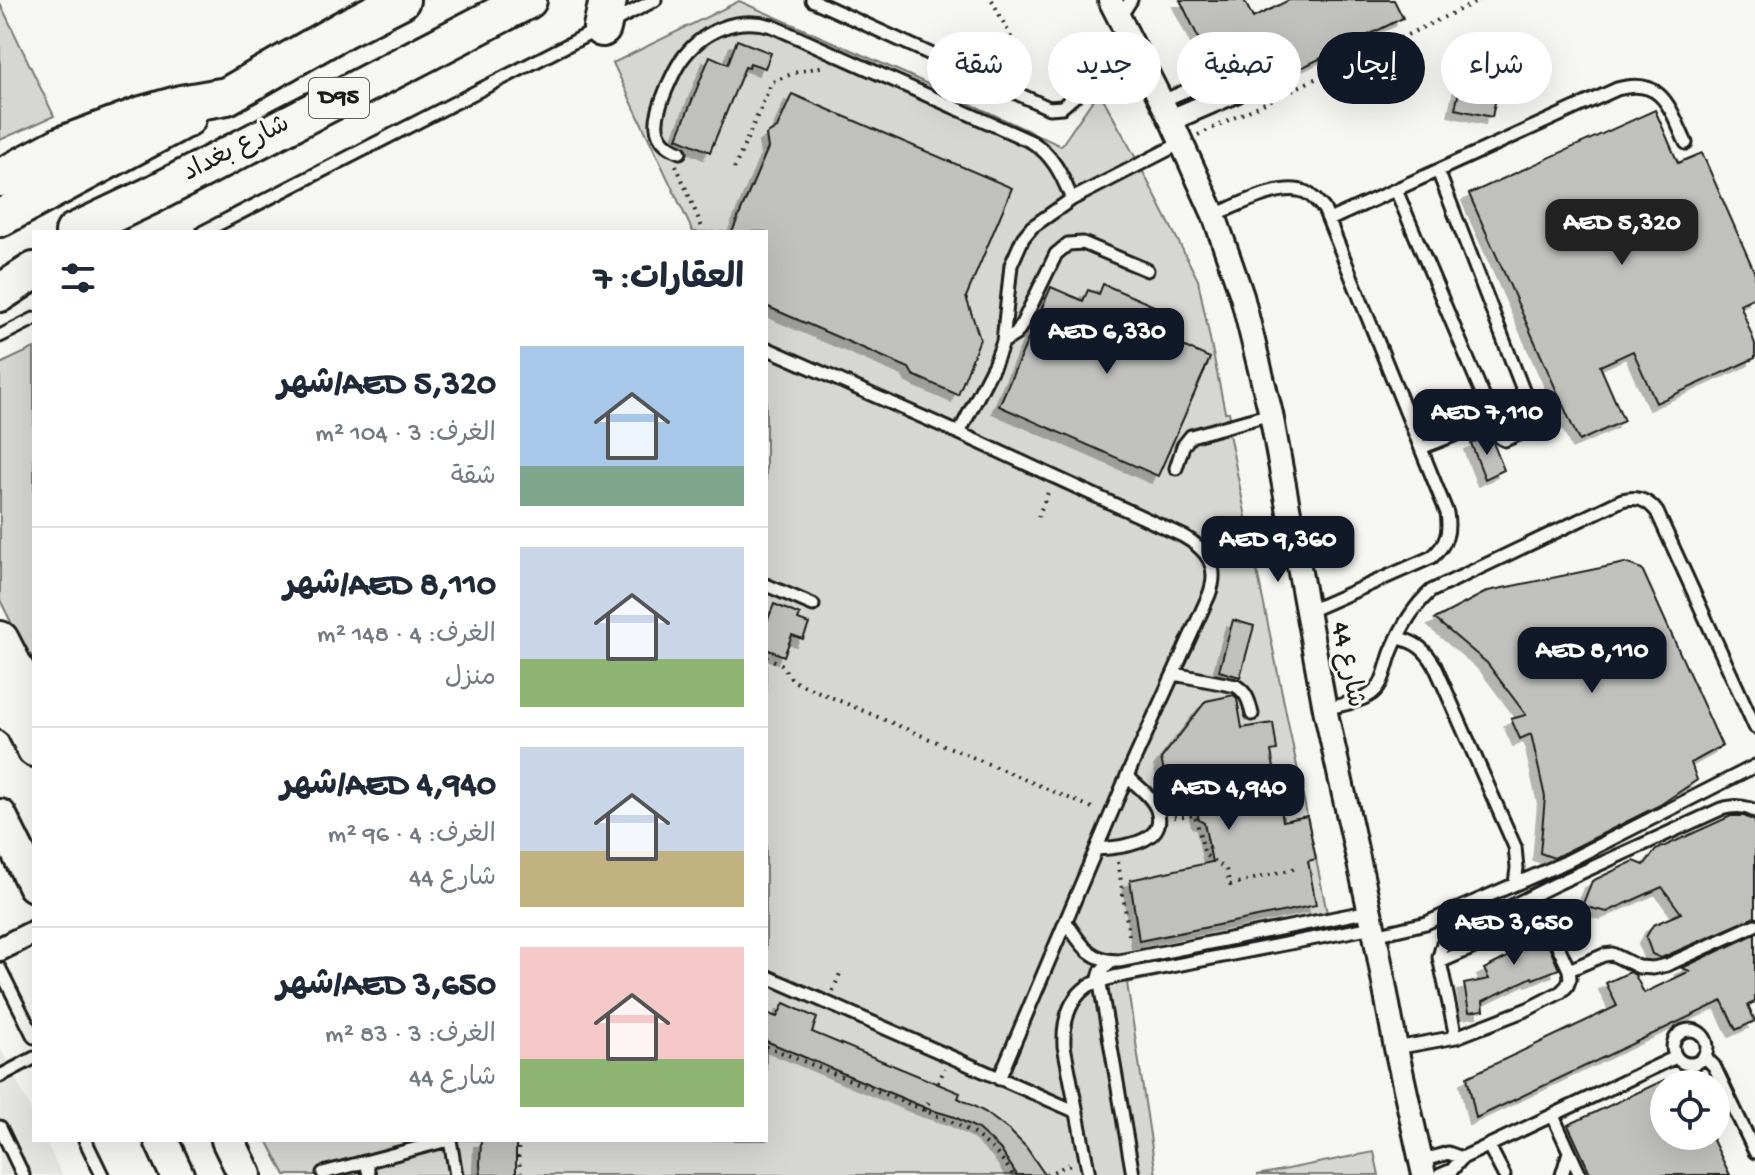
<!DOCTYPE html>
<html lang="ar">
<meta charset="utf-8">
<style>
body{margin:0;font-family:"Gochi Hand","Playpen Sans Arabic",sans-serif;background:#f2f2f3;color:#1f2937;direction:rtl;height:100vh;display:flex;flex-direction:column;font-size:30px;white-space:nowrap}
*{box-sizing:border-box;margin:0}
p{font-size:26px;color:#747a83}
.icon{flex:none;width:44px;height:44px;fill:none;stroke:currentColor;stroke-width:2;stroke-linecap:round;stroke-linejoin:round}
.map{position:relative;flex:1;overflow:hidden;direction:ltr}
.drawer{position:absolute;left:32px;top:230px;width:736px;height:912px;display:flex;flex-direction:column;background:#fff;border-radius:0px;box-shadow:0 8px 32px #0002;direction:rtl}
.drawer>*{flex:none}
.hud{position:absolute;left:792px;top:32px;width:760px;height:72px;direction:rtl;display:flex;gap:16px}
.controls{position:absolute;left:1650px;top:1070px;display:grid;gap:16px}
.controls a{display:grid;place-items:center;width:80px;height:80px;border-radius:50%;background:#fff;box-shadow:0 8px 32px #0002;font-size:40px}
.price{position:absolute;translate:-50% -68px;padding:0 18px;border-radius:16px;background:#111827;color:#fff;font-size:26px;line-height:52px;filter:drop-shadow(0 2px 4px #0008)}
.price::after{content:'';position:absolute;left:50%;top:48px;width:24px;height:18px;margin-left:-12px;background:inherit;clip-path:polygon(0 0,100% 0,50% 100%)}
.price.active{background:#222;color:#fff}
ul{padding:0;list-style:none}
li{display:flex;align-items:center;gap:24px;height:200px;padding:0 24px}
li+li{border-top:2px solid #e0e1e3}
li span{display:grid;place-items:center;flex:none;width:224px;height:160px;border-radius:0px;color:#555}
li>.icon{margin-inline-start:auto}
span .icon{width:96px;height:96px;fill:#fffc;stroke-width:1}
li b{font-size:34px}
h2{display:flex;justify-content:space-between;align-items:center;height:96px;padding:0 24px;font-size:34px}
.chip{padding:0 28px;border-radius:36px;background:#fff;box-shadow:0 8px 32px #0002;font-size:28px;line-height:72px}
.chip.active{background:#111827;color:#fff}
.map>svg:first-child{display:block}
</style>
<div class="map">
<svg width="1755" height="1175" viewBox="0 0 1755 1175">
<defs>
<filter id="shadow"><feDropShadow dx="-7" dy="7" stdDeviation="0" flood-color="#0004"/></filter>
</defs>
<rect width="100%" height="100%" fill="#f6f6f2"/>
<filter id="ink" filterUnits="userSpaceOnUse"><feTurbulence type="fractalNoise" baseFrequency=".0125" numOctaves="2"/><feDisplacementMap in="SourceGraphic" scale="16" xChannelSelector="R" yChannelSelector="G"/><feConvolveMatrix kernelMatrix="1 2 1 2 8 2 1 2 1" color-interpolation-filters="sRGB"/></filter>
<g filter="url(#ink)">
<!-- built -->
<path fill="#e6e6e2" d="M0,1047L34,1117V1140H45L62,1175H0Z"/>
<!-- green -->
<path fill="#d6d6d2" stroke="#797977" stroke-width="2" d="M739,1L906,74L1061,146L1099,91L1139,164L1198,280L1225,412H1229L1233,433L1229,434L1327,913L1308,917L1313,944L1127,983L1156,1175H285L267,1140H766V232H693L613,63Z
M0,3L54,116L0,140Z
M34,348V668L0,600V364Z
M1374,1152L1379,1175H1257Z"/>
<!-- building -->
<path fill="#c0c0bd" stroke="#1c1c1c" stroke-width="2" filter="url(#shadow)" d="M1180,0H1244L1253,18L1289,0H1394L1403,18L1246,95L1240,82L1231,80L1212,41L1202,45Z
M737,40L771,53L765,68L750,63L749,68L745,67L710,152L677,138L710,56L728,64Z
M1469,48L1476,49V69L1501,74L1492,117L1455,109Z
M792,94L1012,188L966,297L980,339L958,395L913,375L909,368L766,306V232H732L768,148L766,135L777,128Z
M1655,110L1678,163L1702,153L1755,273V297L1740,304L1755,344V358L1656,403L1633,351L1600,366L1624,421L1579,441L1469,194Z
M1103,284L1168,312L1163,322L1173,327L1167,339L1210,358L1158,476L999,406L1051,287L1083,301L1088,290L1099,294Z
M1490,435L1504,470L1485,479L1471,443Z
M1625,563L1642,569L1722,746L1691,763L1697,780L1660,805L1554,858L1540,853L1545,797L1531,734L1520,739L1511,719L1526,715L1487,663L1435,619L1488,591Z
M774,604L800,615L798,620L809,624L803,639L792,635L784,656L766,649V625Z
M1233,620L1254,626L1240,677L1219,671Z
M1234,695L1237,699L1242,728L1273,723L1277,750L1271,751L1283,821L1307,816L1316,859L1308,861L1316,905L1139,941L1130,880L1212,862L1204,823L1199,820L1195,802L1198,798L1192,773L1166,779L1161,759L1206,701Z
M1731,816H1744L1755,821V917L1661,958L1652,954L1646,937L1653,925L1681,913L1662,887L1607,912L1582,906L1592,881L1634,861L1644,865L1656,850Z
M1537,920L1559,969L1533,979L1532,977L1483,1001L1484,1010L1469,1012L1464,984L1489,979L1484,969L1519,951L1511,934Z
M1755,934V1002L1748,1005L1755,1021L1736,1030L1722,1001L1476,1118L1467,1077L1617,1006L1606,983L1630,972L1635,975L1644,993L1690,971L1682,968Z
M784,1003L817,1018L812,1032L960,1093L958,1098L985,1112L1010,1131L1026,1147L1045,1175H1017L1000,1149L978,1129L955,1117L928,1109L766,1041V1013L777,1017Z
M1664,1080V1136H1711L1730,1175H1591L1568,1125Z
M481,1140H516V1175H481L480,1164Z"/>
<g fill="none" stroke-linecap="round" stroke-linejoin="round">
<defs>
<path id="service" d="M812,0L1049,108L1062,107L1095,79L1139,57
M1120,17L1131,0
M1162,101L1216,78
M1168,116L1234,88
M1173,124L1238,96
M680,152C648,140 655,116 666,90C670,81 674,71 680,62C701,31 736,16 772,26L1032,142C1054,156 1062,176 1072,199
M1396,190L1501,438L1505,440L1533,428L1535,421L1438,171
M1214,215C1237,206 1281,182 1305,192C1313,196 1318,202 1324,209L1447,513C1450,532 1447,544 1432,557L1307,612
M1329,220L1617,89C1663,76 1670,109 1686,143
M203,232L655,0
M0,336L34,319
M1003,342L1016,334L1020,328L1056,254L1068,244L1083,243L1147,270
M766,348L959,433L1183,536C1208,550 1220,567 1209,595L1127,776L999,1079
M959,433L995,363L1003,342L1011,265L1023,238L1032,227L1072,199L1181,143
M1421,448L1462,432L1528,402
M1176,468L1183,446L1191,436L1271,414
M766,585L813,605
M1398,638C1416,642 1426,650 1435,666L1515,847L1517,868L1515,884
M1174,674L1236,686C1247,693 1249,701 1252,714
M1325,709C1339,705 1356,703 1368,696C1386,686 1385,665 1393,648C1402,626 1413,607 1431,591L1622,500C1637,496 1648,500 1657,512L1755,727
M1096,849C1117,848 1169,844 1157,810C1153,797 1137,786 1127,776
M1066,922C1081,944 1089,961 1119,961L1370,911
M1375,935L1426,923L1566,862L1755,766
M1111,961L1101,971L1099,978L1133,1175
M1440,962L1495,938
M0,969L34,1037
M1569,970L1604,955L1612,954L1639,967L1653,968L1667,965L1755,925
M766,976L1077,1112
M1673 1047a17 17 0 1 1 34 0a17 17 0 1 1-34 0Z
M1456,1037L1439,957L1443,943L1447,938L1556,884L1721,809C1733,806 1743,805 1755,811
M1396,1048L1456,1037L1528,1009L1561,992L1567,986L1570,978L1569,970L1542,911L1525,900
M1704,1056L1714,1066L1755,1152
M0,1076L34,1058
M1553,1116L1580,1175
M0,1127L23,1175
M85,1140L102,1175
M450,1140L456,1175
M1489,1146L1504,1175
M1421,1161L1448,1153L1462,1158
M366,1162L369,1175
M323,1173L448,1140
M1089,1175L1064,1046C1063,1024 1068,1000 1088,986C1095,982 1105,980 1114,977L1373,927
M1440,1175L1452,1170L1462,1158L1676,1057
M1562,1175L1569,1152"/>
<path id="minor" d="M1110,0L1173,124L1214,215L1242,296L1271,414L1325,709L1375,935L1396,1048L1424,1175
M0,949L34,932"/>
<path id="secondary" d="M0,682L34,750
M0,816L34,885
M161,1140L177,1175
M228,1140L245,1175"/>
<path id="primary" d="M602,28L608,0
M0,178L62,145L142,115L181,104L227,96L344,29L401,0
M0,218L187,118
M74,232L150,196L528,0
M0,293L34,271
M0,640L34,706
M0,705L19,720"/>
</defs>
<!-- service casing -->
<use href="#service" stroke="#1c1c1c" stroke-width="17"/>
<!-- minor casing -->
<use href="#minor" stroke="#1c1c1c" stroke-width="28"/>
<!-- secondary casing -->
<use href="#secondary" stroke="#1c1c1c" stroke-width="38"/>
<!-- primary casing -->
<use href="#primary" stroke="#1c1c1c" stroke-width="42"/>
<!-- path -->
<path stroke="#1c1c1c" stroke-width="4" stroke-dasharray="2 6" stroke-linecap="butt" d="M992,0L1013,41L1015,78
M1198,135L1480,0
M676,165L704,232
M734,169L772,82L794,73L824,66
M1038,517L1049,490
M766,657L781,664L793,681L1097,810
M1174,817L1195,815L1205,855L1226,869L1230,885L1297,868
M1118,862L1129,935
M833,991L841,971
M766,1046L948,1120C976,1133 996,1148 1013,1175
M938,1083L945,1068
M924,1111L931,1098
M519,1140L518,1153L521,1175
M1046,1175L1073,1163"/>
<!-- service -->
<use href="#service" stroke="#f6f6f2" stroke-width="11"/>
<!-- minor -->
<use href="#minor" stroke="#f6f6f2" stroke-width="22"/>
<!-- secondary -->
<use href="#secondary" stroke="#f6f6f2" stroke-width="32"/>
<!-- primary -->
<use href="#primary" stroke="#f6f6f2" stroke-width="36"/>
</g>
</g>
<g text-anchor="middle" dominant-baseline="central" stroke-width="6" stroke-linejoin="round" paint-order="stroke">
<!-- shield labels -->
<rect fill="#f6f6f2" stroke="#5d5d5c" stroke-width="2" x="309" y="78" width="60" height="40" rx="6"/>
<g font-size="24" font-weight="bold" fill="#1c1c1c">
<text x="339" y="98">D95</text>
</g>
<!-- street labels -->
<g font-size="26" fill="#1c1c1c" stroke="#f6f6f2">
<text transform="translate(237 150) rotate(-27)">شارع بغداد</text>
<text transform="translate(1346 665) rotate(79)">شارع 44</text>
</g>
</g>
</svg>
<div class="controls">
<a><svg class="icon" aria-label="locate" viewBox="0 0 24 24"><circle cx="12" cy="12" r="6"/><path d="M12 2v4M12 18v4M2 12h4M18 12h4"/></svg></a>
</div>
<b class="price active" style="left:1622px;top:267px">AED 5,320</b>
<b class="price" style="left:1107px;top:376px">AED 6,330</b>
<b class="price" style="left:1487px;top:457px">AED 7,110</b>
<b class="price" style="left:1278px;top:584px">AED 9,360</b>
<b class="price" style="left:1592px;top:695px">AED 8,110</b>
<b class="price" style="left:1229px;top:832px">AED 4,940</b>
<b class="price" style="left:1514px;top:967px">AED 3,650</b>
<div class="hud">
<a class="chip">شراء</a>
<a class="chip active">إيجار</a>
<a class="chip">تصفية</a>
<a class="chip">جديد</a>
<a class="chip">شقة</a>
</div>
<section class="drawer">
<h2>العقارات: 7<svg class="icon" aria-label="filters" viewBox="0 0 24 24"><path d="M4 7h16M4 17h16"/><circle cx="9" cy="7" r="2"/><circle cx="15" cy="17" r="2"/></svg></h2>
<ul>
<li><span style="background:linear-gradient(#a9c7e8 75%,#7fa58c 0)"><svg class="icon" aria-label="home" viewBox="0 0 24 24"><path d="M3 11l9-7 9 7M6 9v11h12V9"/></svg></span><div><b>AED 5,320/شهر</b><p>الغرف: 3 · 104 m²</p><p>شقة</p></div></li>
<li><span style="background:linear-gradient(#c9d6e8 70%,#8fb573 0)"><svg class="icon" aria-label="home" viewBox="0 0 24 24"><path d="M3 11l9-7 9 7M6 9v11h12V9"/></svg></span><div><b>AED 8,110/شهر</b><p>الغرف: 4 · 148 m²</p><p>منزل</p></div></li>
<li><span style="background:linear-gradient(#c9d6e8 65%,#c2b280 0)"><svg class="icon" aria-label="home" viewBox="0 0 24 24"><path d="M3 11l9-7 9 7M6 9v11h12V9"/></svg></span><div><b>AED 4,940/شهر</b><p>الغرف: 4 · 96 m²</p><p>شارع 44</p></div></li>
<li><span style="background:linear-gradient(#f6c9c9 70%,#8fb573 0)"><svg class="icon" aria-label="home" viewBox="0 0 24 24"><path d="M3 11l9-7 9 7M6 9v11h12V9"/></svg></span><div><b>AED 3,650/شهر</b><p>الغرف: 3 · 83 m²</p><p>شارع 44</p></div></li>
</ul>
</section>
</div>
